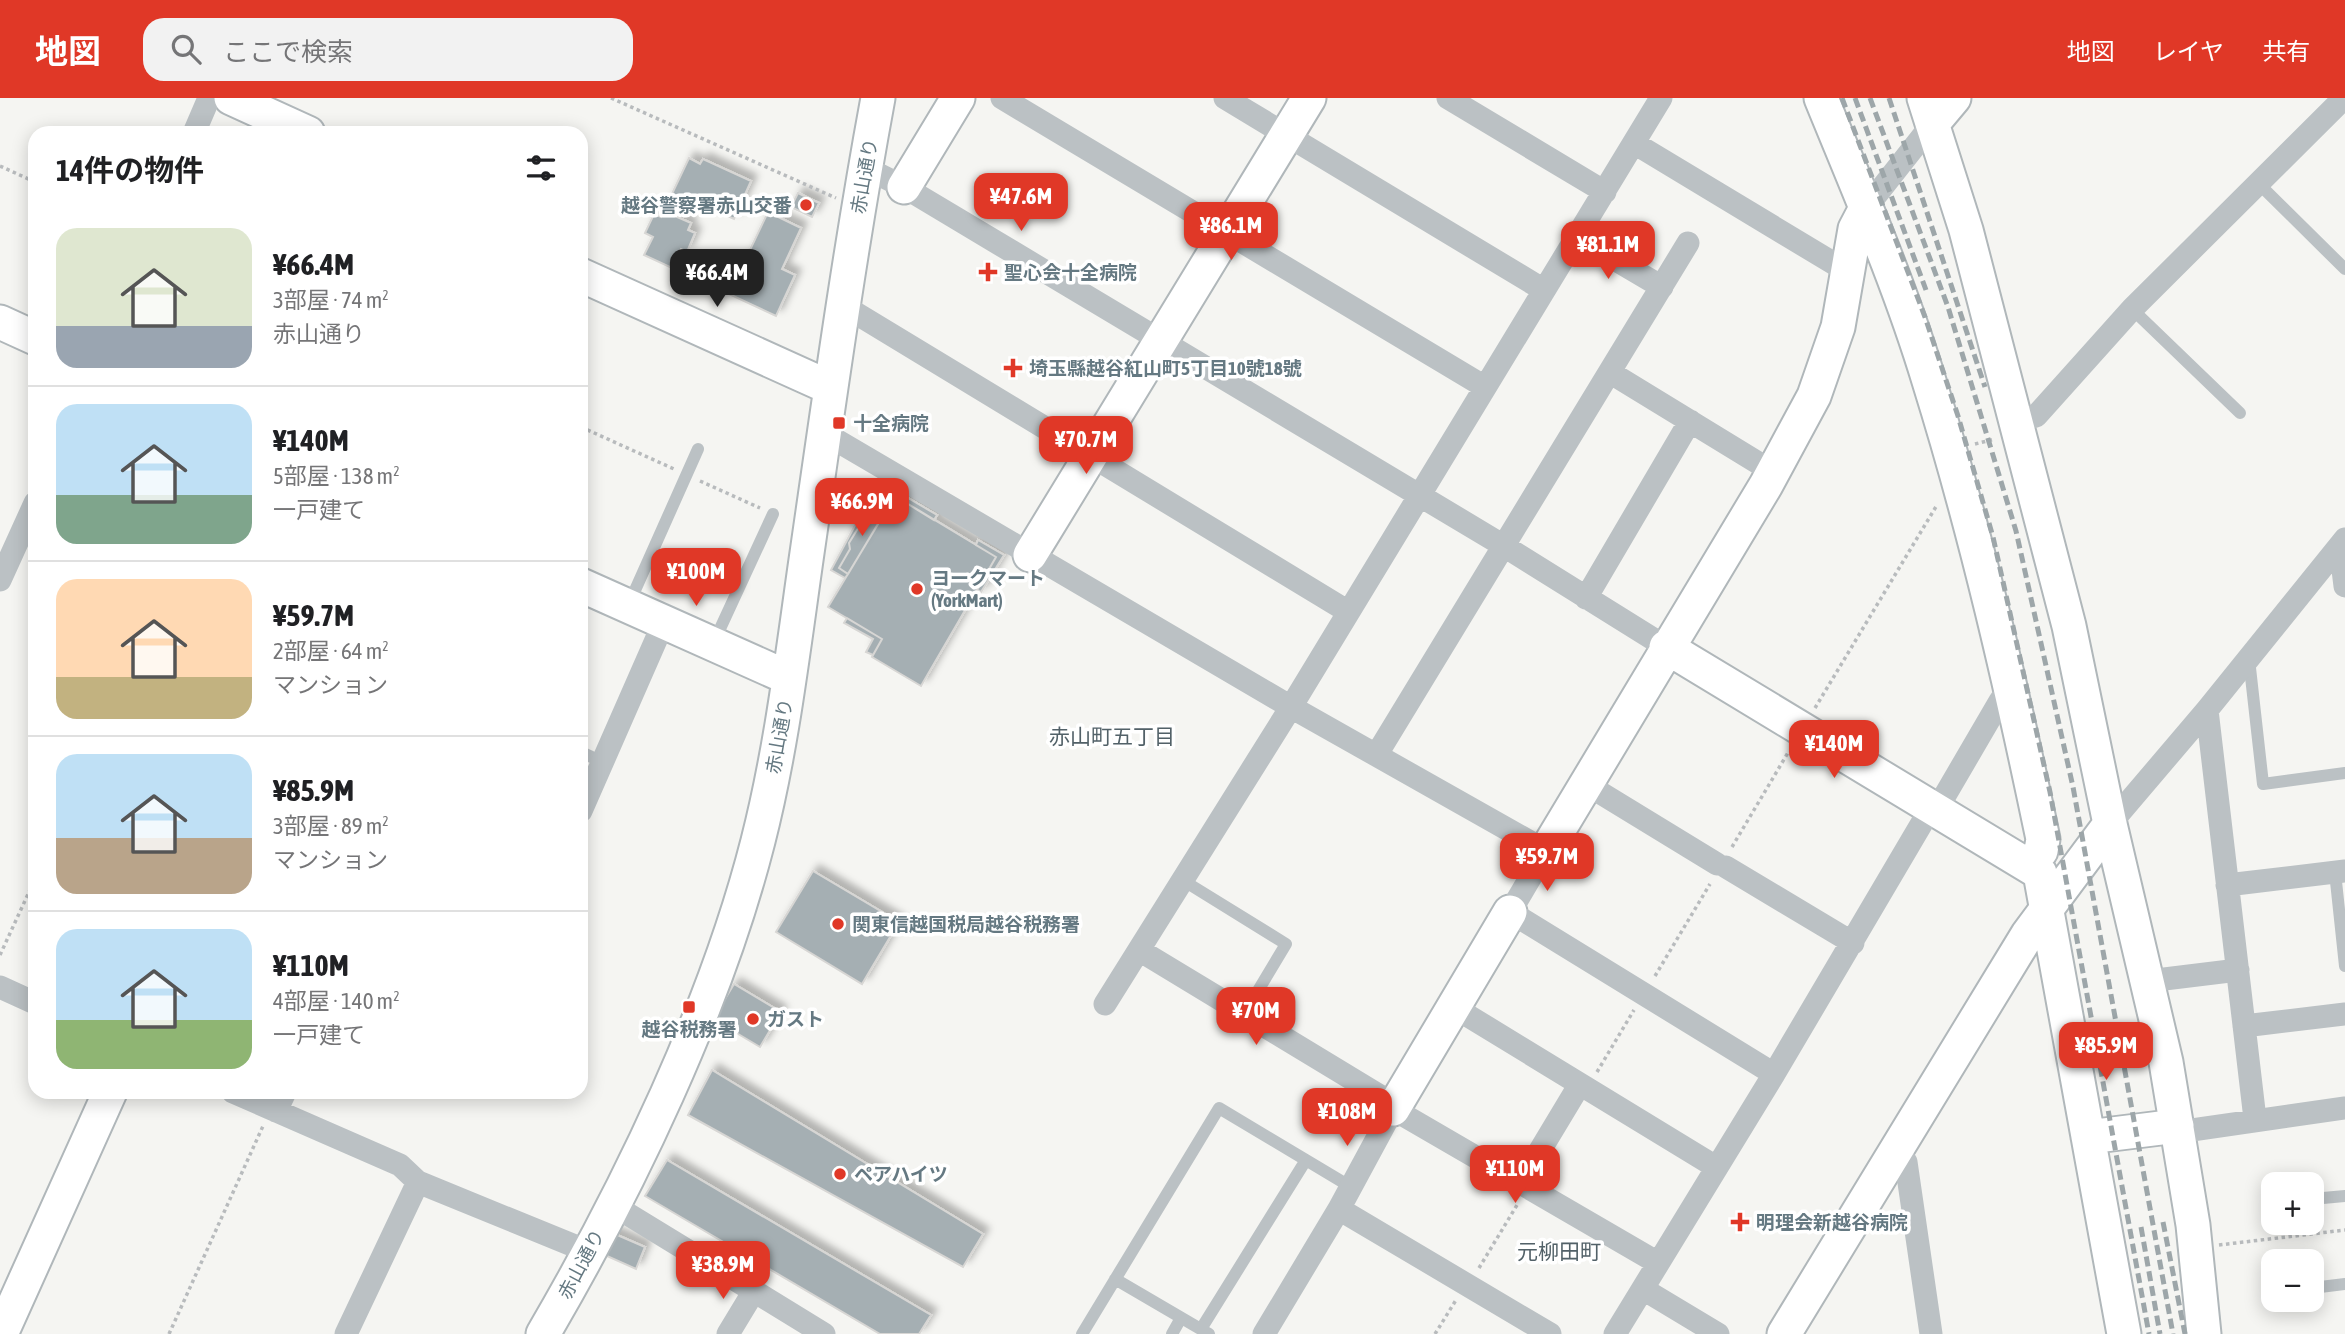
<!DOCTYPE html>
<html lang="ja">
<meta charset="utf-8">
<style>
body{margin:0;font-family:"Asap Condensed","Noto Sans JP",sans-serif;background:#f2f2f2;color:#202124;height:100vh;display:flex;flex-direction:column;font-size:26px;white-space:nowrap}
*{box-sizing:border-box;margin:0}
p{font-size:23px;color:#757577}
.icon{flex:none;width:38px;height:38px;fill:none;stroke:currentColor;stroke-width:2;stroke-linecap:round;stroke-linejoin:round}
.map{position:relative;flex:1;overflow:hidden}
.panel{position:absolute;left:28px;top:28px;width:560px;height:973px;display:flex;flex-direction:column;background:#fff;border-radius:21px;box-shadow:0 4px 18px #0003}
.panel>*{flex:none}
.controls{position:absolute;left:2261px;top:1074px;display:grid;gap:14px}
.controls a{display:grid;place-items:center;width:63px;height:63px;border-radius:14px;background:#fff;box-shadow:0 4px 18px #0003;font-size:35px}
.price{position:absolute;translate:-50% -60px;padding:0 16px;border-radius:14px;background:#e03827;color:#fff;font-size:23px;line-height:46px;filter:drop-shadow(0 2px 4px #0008)}
.price::after{content:'';position:absolute;left:50%;top:42px;width:21px;height:16px;margin-left:-10px;background:inherit;clip-path:polygon(0 0,100% 0,50% 100%)}
.price.active{background:#222;color:#fff}
ul{padding:0;list-style:none}
li{display:flex;align-items:center;gap:21px;height:175px;padding:0 28px}
li+li{border-top:2px solid #e0e0e0}
li span{display:grid;place-items:center;flex:none;width:196px;height:140px;border-radius:21px;color:#555}
li>.icon{margin-inline-start:auto}
span .icon{width:84px;height:84px;fill:#fffc;stroke-width:1}
li b{font-size:30px}
h2{display:flex;justify-content:space-between;align-items:center;height:84px;padding:0 28px;font-size:30px}
header{display:flex;align-items:center;gap:42px;box-sizing:border-box;height:98px;padding:0 35px;background:#e03827;color:#fff}
header strong{font-size:33px}
nav{display:flex;gap:38px;margin-inline-start:auto;font-size:24px}
.search{width:490px;height:63px;background:#f2f2f2;display:flex;align-items:center;gap:18px;box-sizing:border-box;padding:0 24px;border-radius:21px;color:#757577;font-size:26px}
.map>svg:first-child{display:block}
</style>
<header>
<strong>地図</strong>
<div class="search"><svg class="icon" aria-label="search" viewBox="0 0 24 24"><circle cx="10" cy="10" r="6"/><path d="M15 15l6 6"/></svg>ここで検索</div>
<nav><a>地図</a><a>レイヤ</a><a>共有</a></nav>
</header>
<div class="map">
<svg width="2345" height="1236" viewBox="0 0 2345 1236">
<defs>
<filter id="shadow"><feDropShadow dx="6" dy="-6" stdDeviation="3.5" flood-color="#0004"/></filter>
</defs>
<rect width="100%" height="100%" fill="#f5f5f2"/>
<!-- building -->
<path fill="#a5afb3" stroke="#d7d6d4" stroke-width="2" filter="url(#shadow)" d="M689,60L700,66L703,61L751,83L734,121L686,99L677,119L691,125L688,132L695,135L687,154L681,151L672,170L644,157L653,139L645,135L654,116L661,119Z
M798,95L819,105L812,119L791,109Z
M768,114L801,130L782,171L795,177L776,218L729,196Z
M891,390L937,417L934,422L895,398L885,414L877,409L870,411L849,445L850,451L839,470L848,476L845,480L831,472L867,405L877,403L882,407Z
M895,398L996,459L921,588L872,559L882,541L828,509Z
M877,409L885,414L848,476L839,470L850,451L849,445L870,411Z
M978,442L1004,457L981,494L977,492L996,459L976,447Z
M847,520L882,541L873,557L866,554L873,541L844,525Z
M813,773L899,824L862,886L776,834Z
M734,886L781,914L760,949L713,921Z
M712,972L983,1136L963,1169L688,1017Z
M667,1062L931,1217L919,1236H880L645,1098Z
M608,1133L645,1149L636,1171L598,1154Z"/>
<g fill="none" stroke-linecap="round" stroke-linejoin="round">
<defs>
<path id="secondary" d="M231,0L308,35
M1821,0C1859,93 1900,187 1929,283C1976,434 2011,587 2043,741L2041,753L2030,767
M1924,0L1966,132L2069,528L2110,726L2166,964L2193,1127L2204,1236
M1933,25L1954,0
M904,89L958,0
M581,177L831,290
M0,224L35,240
M1030,457L1309,0
M581,487L789,580
M1666,549L2040,775L2124,1236
M1546,753L1766,387L1814,298L1838,229L1855,131L1866,110
M1393,1011L1510,814
M2088,1039L2177,1028
M1,1236L110,994
M543,1236C629,1089 716,908 758,743C782,649 793,552 807,455C829,303 850,151 878,0
M1784,1236L2028,836L2110,726"/>
</defs>
<!-- secondary casing -->
<use href="#secondary" stroke="#b0b7ba" stroke-width="37"/>
<!-- path -->
<path stroke="#b8bbbd" stroke-width="3.5" stroke-dasharray="3.5 3.5" stroke-linecap="butt" d="M611,0L836,100
M0,68L35,84
M581,329L674,371
M1975,346L1995,341
M700,383L760,410
M1815,610L1937,407
M1732,749L1789,653
M0,857L35,781
M1655,878L1710,786
M1597,974L1634,912
M2219,1147L2345,1132
M1479,1170L1517,1107
M169,1236L263,1028
M1435,1236L1456,1202"/>
<!-- lane -->
<path stroke="#bbc1c4" stroke-width="12" d="M2259,86L2345,171
M2132,211L2240,315
M628,508L698,351
M713,546L773,416
M2249,561L2263,686L2345,675
M581,654L602,664
M2335,774L2345,868
M1184,783L1286,846L1244,916
M2312,1101L2345,1098
M1115,1181L1209,1236
M2312,1190L2345,1186
M1201,1231L1306,1062
M1082,1236L1219,1010L1351,1089
M1172,1236L1181,1220"/>
<!-- street -->
<path stroke="#bbc1c4" stroke-width="23" d="M1002,0L1485,289
M1225,0L1544,192
M1448,0L1605,94
M194,35L209,0
M1634,45L1848,174
M864,72L874,74L904,89L1504,448L1666,549
M1866,110L1933,25
M1577,139L1662,189
M844,208L1347,513
M1611,275L1773,374
M2015,321L2036,318L2132,211L2344,0
M824,335L1291,609L1546,753L1510,814L1774,976L1615,1236
M2340,447L2345,488
M0,482L35,405
M1586,500L1690,323
M2207,612L2255,1021
M1377,656L1688,145
M1586,686L1717,766
M1937,711L2000,603L2013,596
M581,713L663,526
M2110,726L2207,612L2345,441
M1726,769L1853,845
M2227,787L2345,773
M1139,852L1395,1007
M2148,883L2238,872
M0,889L35,905
M1105,906L1291,609L1661,0
M1452,908L1716,1069
M2244,928L2345,916
M1774,976L1932,708
M233,994L400,1067L418,1084L587,1153
M276,1013L285,994
M2178,1034L2345,1010
M1893,1056L1906,1064L1931,1236
M1521,1084L1580,986
M613,1107L824,1236
M1339,1111L1550,1236
M1643,1191L1718,1236
M346,1236L418,1084
M728,1236L754,1193
M1264,1236L1339,1111L1393,1011L1658,1165"/>
<!-- secondary -->
<use href="#secondary" stroke="#fff" stroke-width="33"/>
<!-- rail -->
<path stroke="#9da6a9" stroke-width="5" stroke-dasharray="10 5" stroke-linecap="butt" d="M1842,0L1925,219L1958,318L1993,439L2050,694L2149,1236
M1855,0L1926,192
M1870,0L1948,209L2016,433L2073,689L2173,1236
M1889,0L1985,289
M2163,1124L2185,1236
M2141,1129L2160,1236"/>
</g>
<!-- markers -->
<g fill="#e03827" stroke="#fff" stroke-width="2.5">
<circle cx="806" cy="107" r="7"/>
<path d="M984.5 163.5h7v7h7v7h-7v7h-7v-7h-7v-7h7z"/>
<path d="M1009.5 259.5h7v7h7v7h-7v7h-7v-7h-7v-7h7z"/>
<rect x="832" y="318" width="14" height="14" rx="3.5"/>
<circle cx="917" cy="491" r="7"/>
<circle cx="838" cy="826" r="7"/>
<rect x="682" y="902" width="14" height="14" rx="3.5"/>
<circle cx="753" cy="921" r="7"/>
<circle cx="840" cy="1076" r="7"/>
<path d="M1736.5 1113.5h7v7h7v7h-7v7h-7v-7h-7v-7h7z"/>
</g>
<g text-anchor="middle" dominant-baseline="central" stroke-width="7" stroke-linejoin="round" paint-order="stroke">
<!-- street labels -->
<g font-size="19" fill="#657982" stroke="#fff">
<text transform="translate(864 78) rotate(-80)">赤山通り</text>
<text transform="translate(779 638) rotate(-80)">赤山通り</text>
<text transform="translate(581 1166) rotate(-62)">赤山通り</text>
</g>
<!-- poi labels -->
<g font-size="19" font-weight="bold" fill="#657982" stroke="#fff" text-anchor="start">
<text x="792" y="107" text-anchor="end">越谷警察署赤山交番</text>
<text x="1004" y="174">聖心会十全病院</text>
<text x="1029" y="270">埼玉縣越谷紅山町5丁目10號18號</text>
<text x="853" y="325">十全病院</text>
<text x="931" y="480">ヨークマート<tspan x="931" dy="22">(YorkMart)</tspan></text>
<text x="852" y="826">関東信越国税局越谷税務署</text>
<text x="767" y="921">ガスト</text>
<text x="689" y="931" text-anchor="middle">越谷税務署</text>
<text x="854" y="1076">ペアハイツ</text>
<text x="1756" y="1124">明理会新越谷病院</text>
</g>
<!-- neighbourhood labels -->
<g font-size="21" fill="#526168" stroke="#fff">
<text x="1112" y="638">赤山町五丁目</text>
<text x="1559" y="1153">元柳田町</text>
</g>
</g>
</svg>
<div class="controls">
<a>+</a>
<a>−</a>
</div>
<b class="price" style="left:1021px;top:135px">¥47.6M</b>
<b class="price" style="left:1231px;top:164px">¥86.1M</b>
<b class="price" style="left:1608px;top:183px">¥81.1M</b>
<b class="price active" style="left:717px;top:211px">¥66.4M</b>
<b class="price" style="left:1086px;top:378px">¥70.7M</b>
<b class="price" style="left:862px;top:440px">¥66.9M</b>
<b class="price" style="left:696px;top:510px">¥100M</b>
<b class="price" style="left:1834px;top:682px">¥140M</b>
<b class="price" style="left:1547px;top:795px">¥59.7M</b>
<b class="price" style="left:1256px;top:949px">¥70M</b>
<b class="price" style="left:2106px;top:984px">¥85.9M</b>
<b class="price" style="left:1347px;top:1050px">¥108M</b>
<b class="price" style="left:1515px;top:1107px">¥110M</b>
<b class="price" style="left:723px;top:1203px">¥38.9M</b>
<section class="panel">
<h2>14件の物件<svg class="icon" aria-label="filters" viewBox="0 0 24 24"><path d="M4 7h16M4 17h16"/><circle cx="9" cy="7" r="2"/><circle cx="15" cy="17" r="2"/></svg></h2>
<ul>
<li><span style="background:linear-gradient(#dfe7d0 70%,#9aa5b1 0)"><svg class="icon" aria-label="home" viewBox="0 0 24 24"><path d="M3 11l9-7 9 7M6 9v11h12V9"/></svg></span><div><b>¥66.4M</b><p>3部屋 · 74 m²</p><p>赤山通り</p></div></li>
<li><span style="background:linear-gradient(#bfe0f5 65%,#7fa58c 0)"><svg class="icon" aria-label="home" viewBox="0 0 24 24"><path d="M3 11l9-7 9 7M6 9v11h12V9"/></svg></span><div><b>¥140M</b><p>5部屋 · 138 m²</p><p>一戸建て</p></div></li>
<li><span style="background:linear-gradient(#ffd9b3 70%,#c2b280 0)"><svg class="icon" aria-label="home" viewBox="0 0 24 24"><path d="M3 11l9-7 9 7M6 9v11h12V9"/></svg></span><div><b>¥59.7M</b><p>2部屋 · 64 m²</p><p>マンション</p></div></li>
<li><span style="background:linear-gradient(#bfe0f5 60%,#b9a48a 0)"><svg class="icon" aria-label="home" viewBox="0 0 24 24"><path d="M3 11l9-7 9 7M6 9v11h12V9"/></svg></span><div><b>¥85.9M</b><p>3部屋 · 89 m²</p><p>マンション</p></div></li>
<li><span style="background:linear-gradient(#bfe0f5 65%,#8fb573 0)"><svg class="icon" aria-label="home" viewBox="0 0 24 24"><path d="M3 11l9-7 9 7M6 9v11h12V9"/></svg></span><div><b>¥110M</b><p>4部屋 · 140 m²</p><p>一戸建て</p></div></li>
</ul>
</section>
</div>
